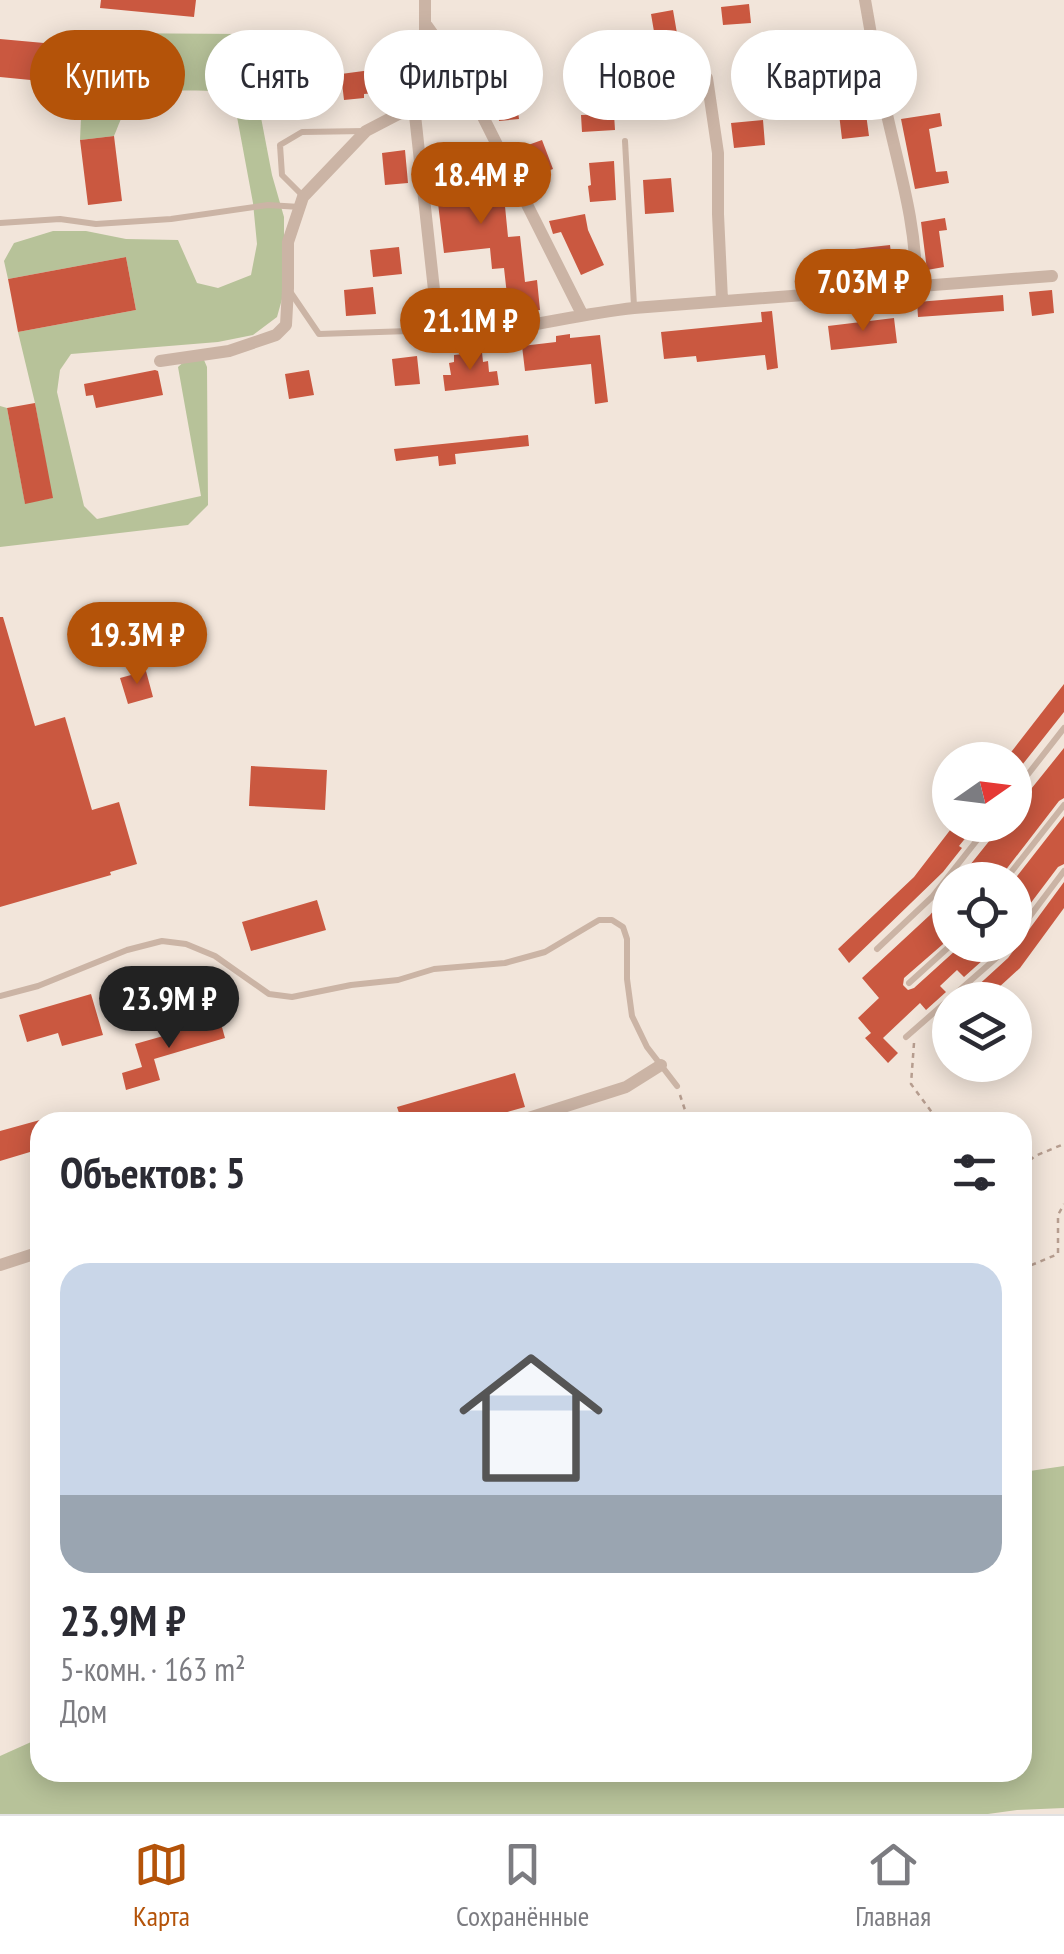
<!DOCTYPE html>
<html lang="ru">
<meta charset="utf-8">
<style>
body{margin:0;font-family:"PT Sans Narrow",sans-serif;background:#f7f7f7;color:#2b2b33;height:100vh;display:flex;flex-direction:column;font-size:38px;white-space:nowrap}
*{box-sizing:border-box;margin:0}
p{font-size:32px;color:#7c7c81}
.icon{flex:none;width:55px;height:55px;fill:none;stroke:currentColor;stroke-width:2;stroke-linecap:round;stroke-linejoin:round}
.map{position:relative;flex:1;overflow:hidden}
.details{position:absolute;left:30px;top:1112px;width:1002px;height:670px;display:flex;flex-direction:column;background:#fff;border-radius:30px;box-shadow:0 5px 25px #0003}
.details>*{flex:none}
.hud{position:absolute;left:30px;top:30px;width:1005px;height:90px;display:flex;gap:20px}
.needle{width:65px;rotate:76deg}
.buttons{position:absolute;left:932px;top:742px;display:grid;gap:20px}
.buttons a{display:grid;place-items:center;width:100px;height:100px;border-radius:50%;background:#fff;box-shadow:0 5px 25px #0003;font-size:50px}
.price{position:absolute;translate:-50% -85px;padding:0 22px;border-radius:35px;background:#b45309;color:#fff;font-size:32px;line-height:65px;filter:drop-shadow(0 2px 5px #0008)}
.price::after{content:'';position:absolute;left:50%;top:60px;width:30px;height:22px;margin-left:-15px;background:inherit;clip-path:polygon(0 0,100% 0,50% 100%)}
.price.active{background:#222;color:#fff}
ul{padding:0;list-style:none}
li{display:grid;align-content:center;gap:20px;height:530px;padding:0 30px}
li span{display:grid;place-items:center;height:310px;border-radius:30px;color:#555}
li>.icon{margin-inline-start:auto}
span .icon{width:180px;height:180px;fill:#fffc;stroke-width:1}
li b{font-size:42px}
h2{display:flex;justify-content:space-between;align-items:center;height:120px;padding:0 30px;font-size:42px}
.chip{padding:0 35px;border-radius:45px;background:#fff;box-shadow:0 5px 25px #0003;font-size:35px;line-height:90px}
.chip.active{background:#b45309;color:#fff}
.tab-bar{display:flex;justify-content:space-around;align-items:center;height:140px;border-top:2px solid #e1e1e2;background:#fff;font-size:28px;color:#7c7c81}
.tab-bar a{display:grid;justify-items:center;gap:5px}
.tab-bar .active{color:#b45309}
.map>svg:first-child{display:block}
</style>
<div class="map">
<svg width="1064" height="1814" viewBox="0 0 1064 1814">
<rect width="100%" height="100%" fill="#f2e5da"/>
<!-- green -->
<path fill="#b7c299" d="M95,33L245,34L272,175L284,217V292L277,317L253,335L218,342L71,354L60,370L57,392L84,506L97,519L201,496L178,367L186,360H204L207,367L208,505L188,525L0,547V406L7,408L25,503L52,498L35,403L18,332L136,310L126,257L8,279L4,261L14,243L53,231H86L126,239L178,240L197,283L218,288L251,275L257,244L253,203L235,106L219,91C189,91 143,85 124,113C120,120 117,129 114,136L80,140L81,118L104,117V94Z
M1064,1466V1808L1017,1810L988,1814H0V1756L40,1738V1772H1022L1023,1472Z"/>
<!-- building -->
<path fill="#ca5840" d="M101,0H196L194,17L100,8Z
M749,4L751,23L723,25L721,7Z
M673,10L679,45L657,49L651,14Z
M847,32L849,44L846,45L853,115L866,114L869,136L842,139L837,97L834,98L828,34Z
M0,39L55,44L51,82L0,77Z
M393,64L396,91L364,94V98L344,100L341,74L371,70V67Z
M610,69L613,90L582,95L579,74Z
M319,75L321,101L280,105L278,80Z
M519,76L522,104H517L519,119L499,121L494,78Z
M74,94H104V118L73,117Z
M940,113L942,126L929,129L936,172L947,171L949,183L915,189L901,119Z
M614,114L615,130L582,132L581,115Z
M763,120L765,145L734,148L731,123Z
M114,136L122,201L88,205L80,140Z
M542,140L553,169L528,178L517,149Z
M405,150L408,183L385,185L382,153Z
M481,157L485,198L504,196L508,237L520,236L525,282L537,280L540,310L509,313L504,268L492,269L490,248L444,253L433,162Z
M614,161L616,200L590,202L588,186L591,185L589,163Z
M671,178L674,212L645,214L643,180Z
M585,214L588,230L604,265L581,275L561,232L553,234L549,221Z
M945,218L947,230L939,231L944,267L927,270L921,222Z
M890,245L893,270L847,273L845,250Z
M399,247L402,274L373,277L370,250Z
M126,257L136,310L18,332L8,279Z
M373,287L376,314L346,316L344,290Z
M1052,290L1054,313L1032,316L1029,292Z
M1003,295L1004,311L918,317L917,302Z
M772,311L778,368L767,370L765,355L697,362L696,356L664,359L661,332L762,322L761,312Z
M894,318L897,343L831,350L828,326Z
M570,334V338L600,335L608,402L595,404L591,364L525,371L522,346L556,342V336Z
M482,352L483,362L488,361L489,372L497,371L499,385L445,391L443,375H451L449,363L454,362V355Z
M417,356L420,384L395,386L392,359Z
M155,370L158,371L163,395L96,408L93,395L86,396L84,384Z
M309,370L314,395L289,399L285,374Z
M35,403L53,498L25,504L7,408Z
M528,435L529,446L455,454L456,464L439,466L438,456L396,461L394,449Z
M0,617H3L35,726L65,717L92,810L119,802L137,864L110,872L111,875L0,907Z
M146,671L153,697L128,704L120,678Z
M1064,684V712L1015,774V760H1005Z
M1064,748V798L1059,801L998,880H958L1002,825H1015V809Z
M251,766L327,770L325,810L249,806Z
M1064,816V864L1058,867L1027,908L1015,899L1014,880Z
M954,825H976L959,846L962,848L943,872L849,963L838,949L914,877Z
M1064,882V908L1020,968L985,1000H962L1008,958Z
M950,890V938L904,978L903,985L908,990L914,988L956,950L958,945H980L974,952L983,960L964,977L957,970L940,986L946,992L926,1010L920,1003L883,1038L898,1053L888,1063L865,1038L871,1033L858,1018L879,998L862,978L930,915Z
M317,900L326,930L251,951L242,922Z
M91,994L103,1035L62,1046L58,1033L27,1042L19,1015Z
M220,1020L225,1038L154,1059L160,1080L126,1090L122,1073L142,1067L135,1044Z
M515,1073L525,1107L472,1122H402L397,1107Z
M40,1120V1149L0,1161V1131Z"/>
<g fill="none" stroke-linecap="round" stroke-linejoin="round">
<!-- path -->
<path stroke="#b69d8f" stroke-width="2.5" stroke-dasharray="5 5" stroke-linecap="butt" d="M914,1043L911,1084L939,1122
M680,1095L689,1122
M1022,1167L1035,1156L1064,1144
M1022,1269L1058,1254V1215L1064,1204"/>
<!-- service -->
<path stroke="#cbb4a5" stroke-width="6" d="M625,141L634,306
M303,196L282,175L280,145L302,132L365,131
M0,223L60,219L96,224L171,219L268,205L300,207
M289,290L319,334L409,331L438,335
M1015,791L1064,728
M1005,880L1064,805
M1015,936L1064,871
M877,949L932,897L989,825
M909,983L951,945
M0,996L38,986L127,950L162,941L186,944L215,956L269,994L292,997L351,985L398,980L434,969L505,963L545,952L599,920H612L623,927L627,939V979L632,1016L647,1047L677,1086
M906,1037L1002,953L1008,945"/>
<!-- minor -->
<path stroke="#cbb4a5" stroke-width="12" d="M425,0V63L414,106L439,336C505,334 569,315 634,308L1052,276
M865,0C871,33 876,67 884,101C897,163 917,222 916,286
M427,26L462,75L582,314
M707,78L718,153V214L722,300
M160,361L229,351L276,335L286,325L288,288V242L303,197L366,131L414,106
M516,1122L626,1087L661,1065
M0,1265L40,1252"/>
</g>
</svg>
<div class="buttons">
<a><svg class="needle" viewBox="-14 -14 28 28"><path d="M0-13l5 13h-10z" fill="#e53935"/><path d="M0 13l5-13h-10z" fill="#7c7c81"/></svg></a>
<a><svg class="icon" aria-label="locate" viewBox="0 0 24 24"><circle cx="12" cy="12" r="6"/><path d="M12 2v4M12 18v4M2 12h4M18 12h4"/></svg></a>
<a><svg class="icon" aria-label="layers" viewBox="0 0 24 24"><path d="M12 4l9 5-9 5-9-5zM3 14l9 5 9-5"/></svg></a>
</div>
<b class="price" style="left:481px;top:227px">18.4M ₽</b>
<b class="price" style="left:863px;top:334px">7.03M ₽</b>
<b class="price" style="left:470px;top:373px">21.1M ₽</b>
<b class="price" style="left:137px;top:687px">19.3M ₽</b>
<b class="price active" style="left:169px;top:1051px">23.9M ₽</b>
<div class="hud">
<a class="chip active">Купить</a>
<a class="chip">Снять</a>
<a class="chip">Фильтры</a>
<a class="chip">Новое</a>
<a class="chip">Квартира</a>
</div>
<section class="details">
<h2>Объектов: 5<svg class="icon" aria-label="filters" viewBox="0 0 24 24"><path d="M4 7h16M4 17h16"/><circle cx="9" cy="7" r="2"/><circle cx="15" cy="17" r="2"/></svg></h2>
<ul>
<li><span style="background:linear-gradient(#c9d6e8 75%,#9aa5b1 0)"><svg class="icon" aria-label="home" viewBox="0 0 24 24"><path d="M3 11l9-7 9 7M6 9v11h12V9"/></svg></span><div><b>23.9M ₽</b><p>5-комн. · 163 m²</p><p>Дом</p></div></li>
</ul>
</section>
</div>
<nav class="tab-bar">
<a class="active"><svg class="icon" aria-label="map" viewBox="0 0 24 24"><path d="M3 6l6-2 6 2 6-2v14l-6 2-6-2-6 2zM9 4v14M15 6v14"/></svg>Карта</a>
<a><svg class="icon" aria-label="saved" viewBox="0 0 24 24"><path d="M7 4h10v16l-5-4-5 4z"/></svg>Сохранённые</a>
<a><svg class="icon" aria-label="home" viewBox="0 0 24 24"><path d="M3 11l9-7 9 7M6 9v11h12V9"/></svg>Главная</a>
</nav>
